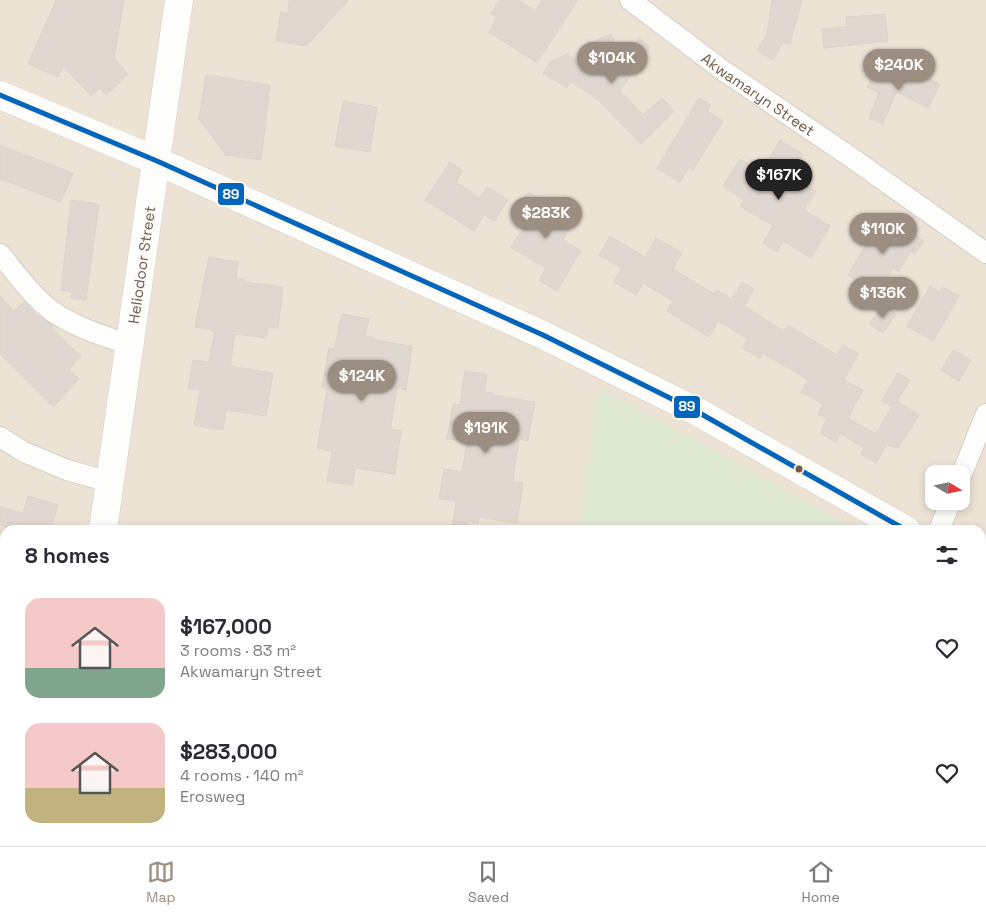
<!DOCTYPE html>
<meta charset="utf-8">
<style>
body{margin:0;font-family:"Space Grotesk",sans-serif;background:#f2f2f3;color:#2b2b33;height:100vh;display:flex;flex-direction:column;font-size:19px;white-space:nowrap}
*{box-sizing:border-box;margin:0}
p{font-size:16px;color:#7c7c81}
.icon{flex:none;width:28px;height:28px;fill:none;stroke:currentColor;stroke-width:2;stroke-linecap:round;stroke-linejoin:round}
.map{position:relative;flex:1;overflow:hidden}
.panel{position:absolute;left:0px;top:525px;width:986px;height:321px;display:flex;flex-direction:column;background:#fff;border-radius:15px 15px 0 0;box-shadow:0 2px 8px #0003}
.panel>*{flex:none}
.needle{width:32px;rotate:100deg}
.tools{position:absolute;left:925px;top:465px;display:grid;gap:10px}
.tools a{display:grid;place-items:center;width:45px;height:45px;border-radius:10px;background:#fff;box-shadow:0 2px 8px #0003;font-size:25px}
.price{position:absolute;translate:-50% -42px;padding:0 11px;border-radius:18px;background:#9d8e82;color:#fff;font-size:16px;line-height:32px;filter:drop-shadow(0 1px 2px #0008)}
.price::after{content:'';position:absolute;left:50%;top:30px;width:15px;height:11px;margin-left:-8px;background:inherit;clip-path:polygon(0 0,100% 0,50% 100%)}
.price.current{background:#222;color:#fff}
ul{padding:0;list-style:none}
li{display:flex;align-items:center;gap:15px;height:125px;padding:0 25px}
li span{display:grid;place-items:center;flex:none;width:140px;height:100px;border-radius:15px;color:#555}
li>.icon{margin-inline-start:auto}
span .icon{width:60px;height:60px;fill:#fffc;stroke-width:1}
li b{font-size:21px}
h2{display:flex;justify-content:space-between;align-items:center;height:60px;padding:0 25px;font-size:21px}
.tab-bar{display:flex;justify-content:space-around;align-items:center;height:70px;border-top:1px solid #e1e1e2;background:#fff;font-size:14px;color:#7c7c81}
.tab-bar a{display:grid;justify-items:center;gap:2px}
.tab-bar .current{color:#9d8e82}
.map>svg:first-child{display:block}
</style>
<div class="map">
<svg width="986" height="846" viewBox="0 0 986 846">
<rect width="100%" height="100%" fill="#f4f0e7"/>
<!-- residential -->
<path fill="#ede3d5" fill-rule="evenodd" d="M0,0H986V846H0ZM934,474H961V501H934ZM5,530H981V841H5Z"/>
<!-- green -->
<path fill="#e0ead3" d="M598,388L684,434L856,530H579Z
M981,600L986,602V752L981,758Z
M539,841H909L905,846H538Z"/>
<!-- building -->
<path fill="#e0d8d0" stroke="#dcd4ca" d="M56,0H124L114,58L128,74L106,95L100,88L91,96L63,66L58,77L28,64Z
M289,0H349L306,46L276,41L281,12L288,14Z
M500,0H519L535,11L542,0H578L537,63L489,32L497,18L491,13Z
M772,0H802L790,44L783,42L773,60L757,51L767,34Z
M885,14L888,41L824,48L822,29L847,27L846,17Z
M611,34L623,61L639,38L650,47L620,91L643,115L662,98L674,111L641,144L596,98L571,82L567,88L543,73L550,62L567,54L602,77L587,45Z
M876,69L887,75L890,70L913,81L917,73L940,84L928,108L896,92L883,124L869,118L879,93L867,87Z
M206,75L270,85L261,160L226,155L199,119Z
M699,98L711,105L707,111L723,121L693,170L689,167L680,182L657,168Z
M343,101L377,107L370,152L335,146Z
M780,140L803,155L790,175L816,191L804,210L830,226L811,258L783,241L777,252L763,243L773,226L740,206L744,200L723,186L740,159L761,172Z
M0,145L73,173L61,202L0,179Z
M450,162L463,171L456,182L480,198L487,187L508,200L494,221L484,215L474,231L425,200Z
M528,192L575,219L563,240L581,251L557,291L539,280L546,268L510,247L527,224L513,214Z
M71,200L99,204L86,300L71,298L72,292L61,290Z
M879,218L909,237L912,233L924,241L914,254L911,251L899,271L893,268L878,293L848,275L871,237L868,236Z
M610,236L645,257L656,238L682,253L673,269L714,294L717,290L732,299L742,282L754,289L744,306L784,331L788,325L837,355L843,345L858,354L844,380L863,390L848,418L876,434L892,407L882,401L898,373L910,380L897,401L919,415L898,448L887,445L876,463L861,454L864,448L840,433L836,442L820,433L827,419L818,414L823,404L801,392L808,380L763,353L760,358L742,348L748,339L718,321L709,337L667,311L673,301L643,283L636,295L614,282L622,268L599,255Z
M209,257L238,262L236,278L244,279V282L283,287L278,328L268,327L266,338L235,334L230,366L273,373L266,416L226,410L223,430L194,425L200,390L188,389L193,360L209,362L215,331L195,327Z
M930,286L940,292L943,287L959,296L933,341L907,326Z
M0,296L14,311L24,301L38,317L39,316L53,326L51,328L81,356L69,369L79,379L53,407L0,354Z
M883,305L896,314L883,333L869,324Z
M342,314L369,319L365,336L374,338L373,340L412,346L406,390L397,388L392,420L391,429L401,431L395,474L355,468L353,485L327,481L332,451L317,448L327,389L322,388L329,348L334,349Z
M953,350L971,360L959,381L941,370Z
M465,371L487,374L485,392L493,393V395L535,402L528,441L519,439L514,472L513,482L523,483L517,523L479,517L478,523L468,521L467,530H452L456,501L439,499L444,469L462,472L467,442L447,439L453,404L460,405Z
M28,496L58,505L50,530H15L0,525V507L23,513Z"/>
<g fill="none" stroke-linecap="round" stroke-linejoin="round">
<defs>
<g id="street">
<path id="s1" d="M630,0L721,69L852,158L986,253"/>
<path d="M0,254C16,273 32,296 52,311C76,328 104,336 130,345"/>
<path d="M0,437L24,452L67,470L110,482"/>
<path d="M961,476L986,414"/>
<path d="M939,530L951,501"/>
</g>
<g id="secondary">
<path d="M0,95L157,161L543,335L696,411L906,530"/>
<path id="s2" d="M103,530L179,0"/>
<path d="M981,574L986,577"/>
<path d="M57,846L58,841"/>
</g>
</defs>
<!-- street casing -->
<use href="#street" stroke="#d3cdc6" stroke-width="22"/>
<!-- secondary casing -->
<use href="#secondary" stroke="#d3ccc4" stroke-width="29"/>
<!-- street -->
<use href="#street" stroke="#fdfdfb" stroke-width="20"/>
<!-- secondary -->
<use href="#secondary" stroke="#fdfdfb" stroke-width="28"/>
<defs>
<path id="bus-1" d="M0,95L157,161L543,335L696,411L906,530"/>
</defs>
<!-- bus-1 casing -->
<use href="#bus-1" stroke="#fdf6e8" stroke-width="9"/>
<!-- bus-1 -->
<use href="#bus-1" stroke="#0065bd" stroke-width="5"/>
</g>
<!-- markers -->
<circle fill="#6e5a4b" stroke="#fdf6e8" stroke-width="2" cx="799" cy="469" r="4.5"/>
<g text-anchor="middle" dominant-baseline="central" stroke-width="4" stroke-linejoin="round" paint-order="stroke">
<!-- street labels -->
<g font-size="15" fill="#6e5a4b" stroke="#fdf6e8">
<text stroke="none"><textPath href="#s1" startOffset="159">Akwamaryn Street</textPath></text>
<text stroke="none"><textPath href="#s2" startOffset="268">Heliodoor Street</textPath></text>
</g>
</g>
<g stroke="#fdf6e8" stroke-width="2">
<rect x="217" y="182" width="28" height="24" rx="5" fill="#0065bd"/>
<rect x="673" y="395" width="28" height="24" rx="5" fill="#0065bd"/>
</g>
<g font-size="14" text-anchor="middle" font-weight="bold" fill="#fff">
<text x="231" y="199">89</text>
<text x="687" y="411">89</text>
</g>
</svg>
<div class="tools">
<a><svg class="needle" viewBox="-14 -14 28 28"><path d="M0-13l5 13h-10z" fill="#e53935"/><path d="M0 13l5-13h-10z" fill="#7c7c81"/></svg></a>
</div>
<b class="price" style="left:612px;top:84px">$104K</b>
<b class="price" style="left:899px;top:91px">$240K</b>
<b class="price current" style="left:779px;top:201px">$167K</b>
<b class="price" style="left:546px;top:239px">$283K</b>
<b class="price" style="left:883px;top:255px">$110K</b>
<b class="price" style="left:883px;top:319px">$136K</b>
<b class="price" style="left:362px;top:402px">$124K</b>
<b class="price" style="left:486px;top:454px">$191K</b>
<section class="panel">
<h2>8 homes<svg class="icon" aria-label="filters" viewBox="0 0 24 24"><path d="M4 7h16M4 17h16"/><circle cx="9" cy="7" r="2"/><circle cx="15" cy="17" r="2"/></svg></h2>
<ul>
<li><span style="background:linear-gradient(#f6c9c9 70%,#7fa58c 0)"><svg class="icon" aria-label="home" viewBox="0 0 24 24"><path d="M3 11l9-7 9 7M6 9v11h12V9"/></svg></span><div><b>$167,000</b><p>3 rooms · 83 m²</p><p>Akwamaryn Street</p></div><svg class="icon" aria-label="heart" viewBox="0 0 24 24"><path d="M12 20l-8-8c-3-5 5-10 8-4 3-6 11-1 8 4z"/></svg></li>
<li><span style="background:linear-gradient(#f6c9c9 65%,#c2b280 0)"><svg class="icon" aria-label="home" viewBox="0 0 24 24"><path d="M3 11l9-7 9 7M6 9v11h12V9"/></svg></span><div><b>$283,000</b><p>4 rooms · 140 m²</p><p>Erosweg</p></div><svg class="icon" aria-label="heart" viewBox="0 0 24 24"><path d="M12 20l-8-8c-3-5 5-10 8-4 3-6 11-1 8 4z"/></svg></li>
</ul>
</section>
</div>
<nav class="tab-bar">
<a class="current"><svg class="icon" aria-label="map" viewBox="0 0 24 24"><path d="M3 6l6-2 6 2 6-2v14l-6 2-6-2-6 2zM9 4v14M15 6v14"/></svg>Map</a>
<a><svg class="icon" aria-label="saved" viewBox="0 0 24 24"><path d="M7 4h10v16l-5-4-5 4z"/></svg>Saved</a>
<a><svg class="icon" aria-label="home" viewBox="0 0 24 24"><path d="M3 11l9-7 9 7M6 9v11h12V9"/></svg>Home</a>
</nav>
